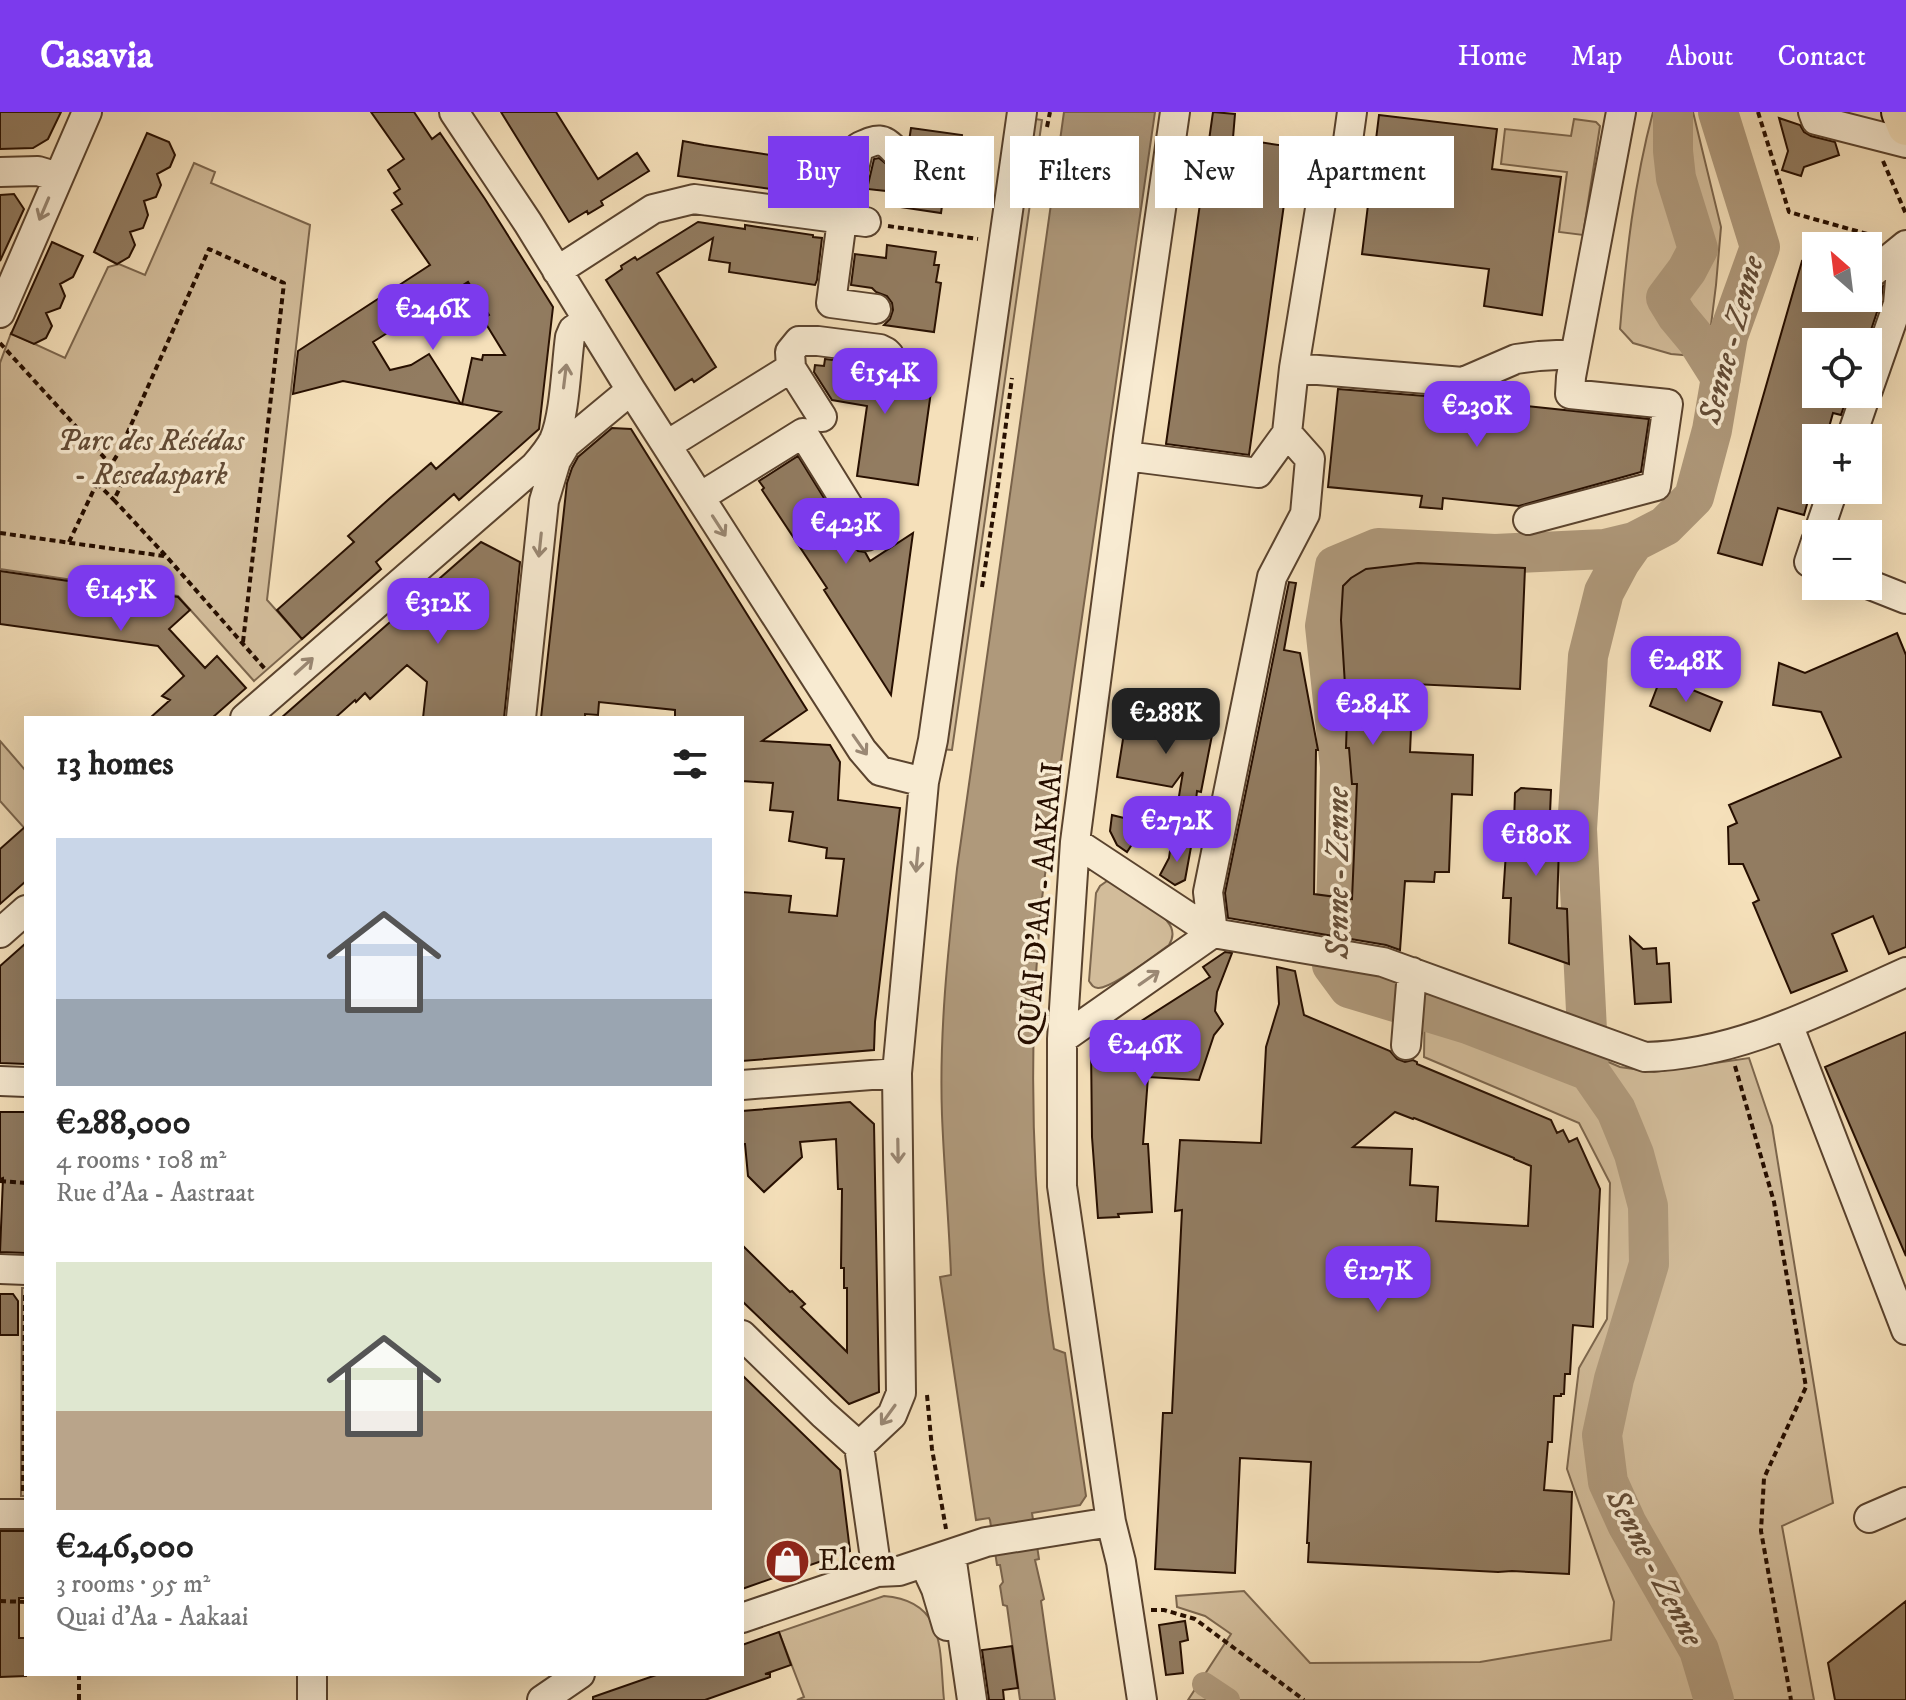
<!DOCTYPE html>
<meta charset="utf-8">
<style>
body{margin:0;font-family:"IM FELL DW Pica",serif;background:#f2f2f2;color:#222;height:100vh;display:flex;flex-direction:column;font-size:30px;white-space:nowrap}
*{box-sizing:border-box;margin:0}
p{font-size:26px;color:#767676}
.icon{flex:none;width:44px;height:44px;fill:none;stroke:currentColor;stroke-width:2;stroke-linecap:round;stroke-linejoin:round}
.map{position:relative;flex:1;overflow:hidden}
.drawer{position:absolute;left:24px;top:604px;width:720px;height:960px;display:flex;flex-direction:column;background:#fff;border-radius:0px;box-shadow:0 8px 32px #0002}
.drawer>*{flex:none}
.guide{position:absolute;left:768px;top:24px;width:760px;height:72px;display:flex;gap:16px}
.needle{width:52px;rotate:332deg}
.buttons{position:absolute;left:1802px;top:120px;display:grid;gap:16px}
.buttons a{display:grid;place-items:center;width:80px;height:80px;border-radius:0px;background:#fff;box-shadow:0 8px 32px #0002;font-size:40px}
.price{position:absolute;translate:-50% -68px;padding:0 18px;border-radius:16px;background:#7c3aed;color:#fff;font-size:26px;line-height:52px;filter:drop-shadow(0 2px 4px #0008)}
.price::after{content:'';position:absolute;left:50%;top:48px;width:24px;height:18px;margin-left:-12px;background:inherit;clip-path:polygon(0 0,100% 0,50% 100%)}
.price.on{background:#222;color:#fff}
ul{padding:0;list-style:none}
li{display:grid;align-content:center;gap:16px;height:424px;padding:0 32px}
li span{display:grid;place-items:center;height:248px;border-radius:0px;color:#555}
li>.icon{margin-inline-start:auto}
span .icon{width:144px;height:144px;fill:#fffc;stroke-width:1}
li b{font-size:34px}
h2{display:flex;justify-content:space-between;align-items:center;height:96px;padding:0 32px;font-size:34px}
.chip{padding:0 28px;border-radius:0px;background:#fff;box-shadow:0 8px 32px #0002;font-size:28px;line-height:72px}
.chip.on{background:#7c3aed;color:#fff}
header{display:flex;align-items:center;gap:48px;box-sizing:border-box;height:112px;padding:0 40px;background:#7c3aed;color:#fff}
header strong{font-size:38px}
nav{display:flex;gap:44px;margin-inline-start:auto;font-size:28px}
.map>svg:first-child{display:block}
</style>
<header>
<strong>Casavia</strong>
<nav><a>Home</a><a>Map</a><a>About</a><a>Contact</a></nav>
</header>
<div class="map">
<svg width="1906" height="1588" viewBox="0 0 1906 1588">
<rect width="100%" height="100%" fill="#f5e0ba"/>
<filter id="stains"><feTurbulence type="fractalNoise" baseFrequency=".0025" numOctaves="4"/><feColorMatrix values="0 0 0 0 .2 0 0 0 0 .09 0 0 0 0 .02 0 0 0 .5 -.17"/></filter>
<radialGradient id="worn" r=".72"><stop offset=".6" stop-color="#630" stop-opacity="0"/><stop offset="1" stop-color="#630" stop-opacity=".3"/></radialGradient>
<!-- green -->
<path fill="#d2bc9a" stroke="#7c664d" stroke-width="2" d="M1653,0H1693L1721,115L1716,173L1709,229L1706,236L1694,244L1671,242L1633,231L1620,217C1626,144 1634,71 1653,0Z
M1029,6L1042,8L952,638L939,637Z
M1574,7L1596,10L1600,14L1583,123L1559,120L1567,60L1501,52L1505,17L1571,24Z
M194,51L215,60L211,71L310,113L267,488L302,527L254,569L178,484L0,457V251L11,221L65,246L108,155L119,152L145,163Z
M0,629L26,659V718L0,689Z
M1107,769C1119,771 1159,799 1167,809C1174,817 1174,825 1169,833C1157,842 1111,877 1098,876C1092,875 1092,873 1089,869L1096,781L1100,774Z
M1425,883L1515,910L1620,955L1654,960L1749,946L1772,1014L1833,1391L1782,1414L1814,1588H1188L1231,1522L1205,1504L1177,1495L1176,1484L1244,1479L1310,1551L1480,1550L1611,1528L1614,1490L1567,1357L1579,1256L1607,1207L1610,1071L1579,1011L1424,945Z
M22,1176H26V1384H21Z
M884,1484C947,1489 939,1539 944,1588H797L804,1585L779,1520Z"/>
<!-- water -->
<path fill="#af997b" stroke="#79624a" stroke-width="2" d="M1064,0H1155L1054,699C1049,735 1043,771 1040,807C1028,948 1032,1097 1054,1237L1065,1241L1086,1384L1080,1393L1032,1401L1039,1447L1035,1448L1044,1487L1041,1489L1055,1588H1020L1007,1494L1003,1493L1000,1474L1003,1470L1000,1453H997L990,1408L989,1406L976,1408L940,1165L951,1163C949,1110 944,1056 942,1003C939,921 948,838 957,757Z"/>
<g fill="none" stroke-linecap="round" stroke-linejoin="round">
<!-- canal -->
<path stroke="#af997b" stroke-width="24" d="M1204,1572L1228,1588"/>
<!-- river -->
<path stroke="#af997b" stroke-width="40" d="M1673,0V39L1676,66L1698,137L1687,158L1666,186L1677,204L1697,228L1721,266
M1589,959L1468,912L1349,876L1332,853L1336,801L1340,655L1325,514L1335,454L1378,436L1495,442L1605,437L1634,430
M1714,1588L1699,1538L1627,1412L1608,1370L1602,1323L1614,1267L1649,1152L1648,1094L1634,1042L1616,998L1589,959L1577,717L1588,544L1604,480L1620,450L1634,430L1665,414L1694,385L1712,318L1728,224L1760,135L1718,0"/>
</g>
<!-- building -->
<path fill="#927c61" stroke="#270f00" stroke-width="2" fill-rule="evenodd" d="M0,0H61L48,27L33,36L0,37Z
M371,0H414L432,27L440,21L485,87L553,195L539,317L459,388L454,382L376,450L381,457L302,527L277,498L354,430L348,424L389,387L431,351L436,357L501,300L462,292L472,246L482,248L483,243H505L483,207L489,203L468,170L373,230L390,258L411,253L429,242L461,292L343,269L293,282L298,239L430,153L392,98L402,92L394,81L400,77L388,58L404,47Z
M501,0H556L598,67L637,41L649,59L601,89L603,93L588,102L587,99L569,110Z
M1213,0L1235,2L1233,26L1292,35L1249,343L1166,332Z
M1379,3L1497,17L1492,57L1561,65L1542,203L1484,194L1489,157L1362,142Z
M1779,6L1800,13L1804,20L1811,24L1835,30L1839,43L1804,55L1801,64L1782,58L1788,39Z
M911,16L962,23L955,72L950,71L948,88L943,87L941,101L893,94L895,80L867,77L874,47L879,46L891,56H900L908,52L912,45L913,37L909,29Z
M147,21L169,30L175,43L170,55L157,62L161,73L156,85L144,89L148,103L143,116L130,120L135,133L129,145L117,152L94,140Z
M683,29L704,33L837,53L833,72L830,71L828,85L678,64Z
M14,82L24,97L0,149V83Z
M698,110L745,117V113L758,115L813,123V125L822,126L817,168L815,173L729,160L730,151L709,148L713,126L657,161L716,255L694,270L692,267L675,278L606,168L622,157L621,154L635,145L637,148Z
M52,130L83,144L73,165L60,172L65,184L60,196L46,201L52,214L46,226L34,232L11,222Z
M887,133L936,140L934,153H939L936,170L941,171L934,220L884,213L890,207L893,198L892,191L887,184L876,180L872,176L851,173L855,142L886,146Z
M1802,149L1816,153V186H1868V176L1876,177L1883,174L1881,188L1867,230H1816V282H1848L1841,303L1833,301L1826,326H1816V360L1804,403L1778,396L1762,453L1718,441Z
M825,247L872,253L875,260L880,265L888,268L898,265L903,260L905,254L934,258L918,373L857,364L867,294L832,288L814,260L815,253L824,254Z
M1338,277L1450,286L1649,307L1641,360L1519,394L1443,386L1442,397L1420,395L1422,384L1328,375Z
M612,316L631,317L807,598L762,629L830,633L840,650L838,688L900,696L875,910L874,938L742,949V780L791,784L789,800L837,804L844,747L826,746L827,736L789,729L793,700L770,698L773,671L742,669V606H675V598L599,590L598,603L585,602V606H541L567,371L572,356L578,345Z
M798,344L853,433L858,439L865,440L870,449L913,421L891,583L824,478L827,476L762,378L764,376L759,369Z
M481,430L520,450L504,606H423L427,570L407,553L370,587L365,581L356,590L355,588L335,606H281Z
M1418,451L1525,456L1520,577L1413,572L1410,640L1473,643L1472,683L1452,682L1449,760H1435L1434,770L1405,769L1400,838L1386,833L1228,806L1225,781L1289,470L1296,471L1284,538L1300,541L1318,638H1316L1314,782L1352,787L1357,672H1352L1349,636H1346L1347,606L1341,508L1343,474L1351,466L1366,457Z
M0,459L178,485L190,498L169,517L205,556L217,544L246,576L212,606H150L170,588L162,584L184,564L158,534L0,512Z
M1897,521L1906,543V835L1889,842L1873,804L1832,822L1847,859L1791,881L1753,791L1759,788L1743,752H1729L1728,715L1737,711L1729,693L1841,645L1821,600L1773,593L1779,551L1805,561Z
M1661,565L1722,590L1710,619L1650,594Z
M1127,602L1213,618L1201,680L1197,679L1195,698L1177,696L1183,660L1172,675L1117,665Z
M1521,676L1551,678L1550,702L1560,703L1557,796L1567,797L1569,852L1509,831L1511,786H1503L1506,740H1513L1515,681Z
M1112,703L1132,708L1131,718L1138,723L1127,740L1117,733L1110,719Z
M26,714V769L0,792V737Z
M1171,732L1191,735L1185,768L1175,773L1160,763L1169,746Z
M1630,825L1643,837L1656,836L1657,852L1669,851L1671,890L1635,892Z
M26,831V952L0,951V854Z
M1225,840L1232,841L1217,880L1215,899L1223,912L1214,923L1199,968L1148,965L1143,1032H1148L1152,1100L1118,1102L1119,1105L1098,1106L1092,1025L1091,934L1098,922L1106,917L1113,927L1210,865L1203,855Z
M1277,855L1295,859L1304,903L1390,939L1397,947L1405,950L1413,948L1417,950V952L1551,1008L1557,1021L1563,1018L1569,1030L1577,1026L1600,1077L1593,1215L1573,1213L1570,1262H1565L1564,1282H1561V1284H1554L1552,1330H1548L1544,1378L1572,1380L1569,1462L1512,1459L1498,1460L1308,1450L1309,1431H1307L1311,1350L1240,1346L1235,1461L1155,1457L1163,1301H1172L1182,1098L1175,1099L1180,1028L1261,1031L1266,935L1279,892ZM1395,1000L1413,1007L1414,1006L1514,1046V1047L1531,1054L1528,1114L1436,1109L1438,1075L1410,1073L1412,1037L1353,1035Z
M1906,920V1144L1825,955Z
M850,990L874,1012L879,1280L849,1292L742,1189V1133L790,1180L792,1179L805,1192L801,1195L847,1240V1176H844V1156H841L842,1077H838L836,1027L800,1030L802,1045L764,1080L748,1064L745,1032H742V999Z
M0,1000H26V1141L0,1140L3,1066L0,1067Z
M0,1182H13L18,1189V1223H0Z
M742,1263L840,1358L850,1439L742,1477Z
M0,1419H26V1486H19V1526H26V1564L0,1565Z
M1906,1489V1588H1835L1828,1551Z
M1185,1509L1188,1528L1180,1530L1183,1561L1166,1563L1159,1513Z
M779,1520L791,1553L765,1562H770V1565L705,1588H593V1585L659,1562H742V1533Z
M1012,1534L1018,1576L1003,1578L1004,1588H989L982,1538Z"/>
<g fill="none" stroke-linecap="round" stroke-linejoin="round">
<defs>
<path id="minor" d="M454,0L528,111L631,278L862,638L880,659L924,670
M1813,0L1816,8L1906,31
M0,60L38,59L58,65
M557,159L653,97L694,87L866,110
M1873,160L1906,133
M876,197L831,191L842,108L859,35C877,27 883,24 896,40
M0,201L87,0
M791,256L790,240L799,229H818L880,237L886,240L889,243V251
M1294,256L1463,270L1516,247L1539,244L1575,242
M1868,278L1898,192L1903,136
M1851,326L1866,282
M667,333L791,256L822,305
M1126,344L1258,361L1287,321L1294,256L1326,60L1346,43L1352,0
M700,385L803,321L867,424
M1528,408L1656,374L1668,292L1570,282L1571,265L1621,0
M1818,422L1833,378
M1816,429L1809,450L1816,452
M1868,472L1906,487
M245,606L535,354C542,346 549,338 554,328C565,303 566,254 570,225L573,218L588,208
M521,606L544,389L556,349L566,332L631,278
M1075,730L1213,821L1383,850L1645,945C1738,943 1823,897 1906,860
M0,821L26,798
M1213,821L1208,780L1272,465L1305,402L1310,347L1287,321
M1788,912L1906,1218
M1062,927L1213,821
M1406,933L1412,860
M0,969L26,970
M742,973L897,961
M0,1157L26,1158
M742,1223L823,1302L859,1334
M859,1334L892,1303L901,1281L897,961L924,670L933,628L1022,0
M859,1334L877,1460
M0,1402H26
M1869,1406L1906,1390
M951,1443L972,1588
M924,1451L936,1477L947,1514
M742,1506L877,1460L899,1459L986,1430L1111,1410
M312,1562V1588
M542,1588L580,1562
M1142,1588L1121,1450L1111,1410L1062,1074V927L1075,730L1128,325L1175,0"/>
<path id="major" d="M1900,0L1906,15"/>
</defs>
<!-- minor casing -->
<use href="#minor" stroke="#5a432e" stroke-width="32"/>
<!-- major casing -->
<use href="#major" stroke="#270f00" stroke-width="40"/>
<!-- path -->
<path stroke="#270f00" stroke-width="4" stroke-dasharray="6 4" stroke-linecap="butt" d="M1758,0L1789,100L1878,125
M1047,15L1050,0
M1883,49L1906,102
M888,114L978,127
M0,231L111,353L119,340L209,137L284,171L243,530
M97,371L114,388
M0,421L164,444
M69,430L97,371L111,353L124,367L114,388L166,444L265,557
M982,475L998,373L1012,266
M1735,954L1774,1090L1806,1275L1764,1366L1761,1419L1791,1588
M0,1069L26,1071
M927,1283L932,1337L946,1417
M23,1379L25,1180
M0,1489L26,1490
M1151,1498H1164L1195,1507L1304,1588
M79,1588V1562"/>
<!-- minor -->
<use href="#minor" stroke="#f8ebd2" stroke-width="28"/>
<!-- major -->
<use href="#major" stroke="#f5e0ba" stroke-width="36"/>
</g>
<!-- one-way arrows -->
<defs><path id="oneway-shaft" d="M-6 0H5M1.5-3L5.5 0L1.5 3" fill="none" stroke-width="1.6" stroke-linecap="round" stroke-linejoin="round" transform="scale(2)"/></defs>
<g stroke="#9a8874">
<use href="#oneway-shaft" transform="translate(44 97) rotate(113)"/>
<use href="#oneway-shaft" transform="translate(565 264) rotate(-83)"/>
<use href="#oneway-shaft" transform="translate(719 414) rotate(57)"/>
<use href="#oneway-shaft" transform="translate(540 433) rotate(96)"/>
<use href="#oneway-shaft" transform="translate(304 554) rotate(-42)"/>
<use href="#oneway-shaft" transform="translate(860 633) rotate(55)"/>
<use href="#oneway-shaft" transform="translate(917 748) rotate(95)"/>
<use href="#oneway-shaft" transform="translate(1149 866) rotate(-35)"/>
<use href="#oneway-shaft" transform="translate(898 1039) rotate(89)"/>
<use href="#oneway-shaft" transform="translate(888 1303) rotate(126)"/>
</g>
<!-- icons -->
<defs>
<symbol id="shop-disc" viewBox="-11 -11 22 22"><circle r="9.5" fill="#8f2418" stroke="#f8ebd2"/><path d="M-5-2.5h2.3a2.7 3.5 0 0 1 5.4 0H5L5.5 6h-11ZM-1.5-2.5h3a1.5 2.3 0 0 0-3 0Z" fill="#fff"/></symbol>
</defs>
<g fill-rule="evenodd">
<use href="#shop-disc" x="762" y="1424" width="51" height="51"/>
</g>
<g text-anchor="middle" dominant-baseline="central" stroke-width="7" stroke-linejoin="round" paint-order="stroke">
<!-- park labels -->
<g font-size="30" font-style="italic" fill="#634c36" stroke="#f8ebd2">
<text x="151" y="329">Parc des Résédas<tspan x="151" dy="34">- Resedaspark</tspan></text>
</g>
<!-- street labels -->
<g font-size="30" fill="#270f00" stroke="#f8ebd2">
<text transform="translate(1041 792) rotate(-85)">QUAI D'AA - AAKAAI</text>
</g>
<!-- poi labels -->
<g font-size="30" fill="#270f00" stroke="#f8ebd2" text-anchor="start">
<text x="818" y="1449">Elcem</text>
</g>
<!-- water labels -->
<g font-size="32" font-style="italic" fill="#644d37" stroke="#f8ebd2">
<text transform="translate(1732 228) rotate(-75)">Senne - Zenne</text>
<text transform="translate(1339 761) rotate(-90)">Senne - Zenne</text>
<text transform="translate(1654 1456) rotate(62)">Senne - Zenne</text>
</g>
</g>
<rect width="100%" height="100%" filter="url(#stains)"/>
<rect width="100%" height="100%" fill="url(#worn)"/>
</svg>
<div class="buttons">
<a><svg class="needle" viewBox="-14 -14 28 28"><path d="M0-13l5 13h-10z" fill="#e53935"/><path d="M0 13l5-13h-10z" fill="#767676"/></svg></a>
<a><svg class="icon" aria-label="locate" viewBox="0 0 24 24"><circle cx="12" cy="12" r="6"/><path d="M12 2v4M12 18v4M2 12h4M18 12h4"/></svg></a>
<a>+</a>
<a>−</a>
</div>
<b class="price" style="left:433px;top:240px">€246K</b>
<b class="price" style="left:885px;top:304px">€154K</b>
<b class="price" style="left:1477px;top:337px">€230K</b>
<b class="price" style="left:846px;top:454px">€423K</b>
<b class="price" style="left:121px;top:521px">€145K</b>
<b class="price" style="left:438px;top:534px">€312K</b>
<b class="price" style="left:1686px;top:592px">€248K</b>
<b class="price" style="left:1373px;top:635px">€284K</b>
<b class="price on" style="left:1166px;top:644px">€288K</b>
<b class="price" style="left:1177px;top:752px">€272K</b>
<b class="price" style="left:1536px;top:766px">€180K</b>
<b class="price" style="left:1145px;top:976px">€246K</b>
<b class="price" style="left:1378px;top:1202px">€127K</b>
<div class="guide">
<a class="chip on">Buy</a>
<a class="chip">Rent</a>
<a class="chip">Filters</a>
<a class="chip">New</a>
<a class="chip">Apartment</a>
</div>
<section class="drawer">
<h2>13 homes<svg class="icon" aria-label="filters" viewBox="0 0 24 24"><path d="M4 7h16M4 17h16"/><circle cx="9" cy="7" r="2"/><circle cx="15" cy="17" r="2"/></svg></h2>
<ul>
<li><span style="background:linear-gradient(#c9d6e8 65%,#9aa5b1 0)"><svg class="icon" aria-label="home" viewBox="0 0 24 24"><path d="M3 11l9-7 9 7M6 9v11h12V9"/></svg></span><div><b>€288,000</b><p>4 rooms · 108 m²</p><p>Rue d'Aa - Aastraat</p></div></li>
<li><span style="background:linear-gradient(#dfe7d0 60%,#b9a48a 0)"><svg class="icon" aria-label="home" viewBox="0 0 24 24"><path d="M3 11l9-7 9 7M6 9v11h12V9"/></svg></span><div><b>€246,000</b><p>3 rooms · 95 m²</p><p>Quai d'Aa - Aakaai</p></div></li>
</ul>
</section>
</div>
